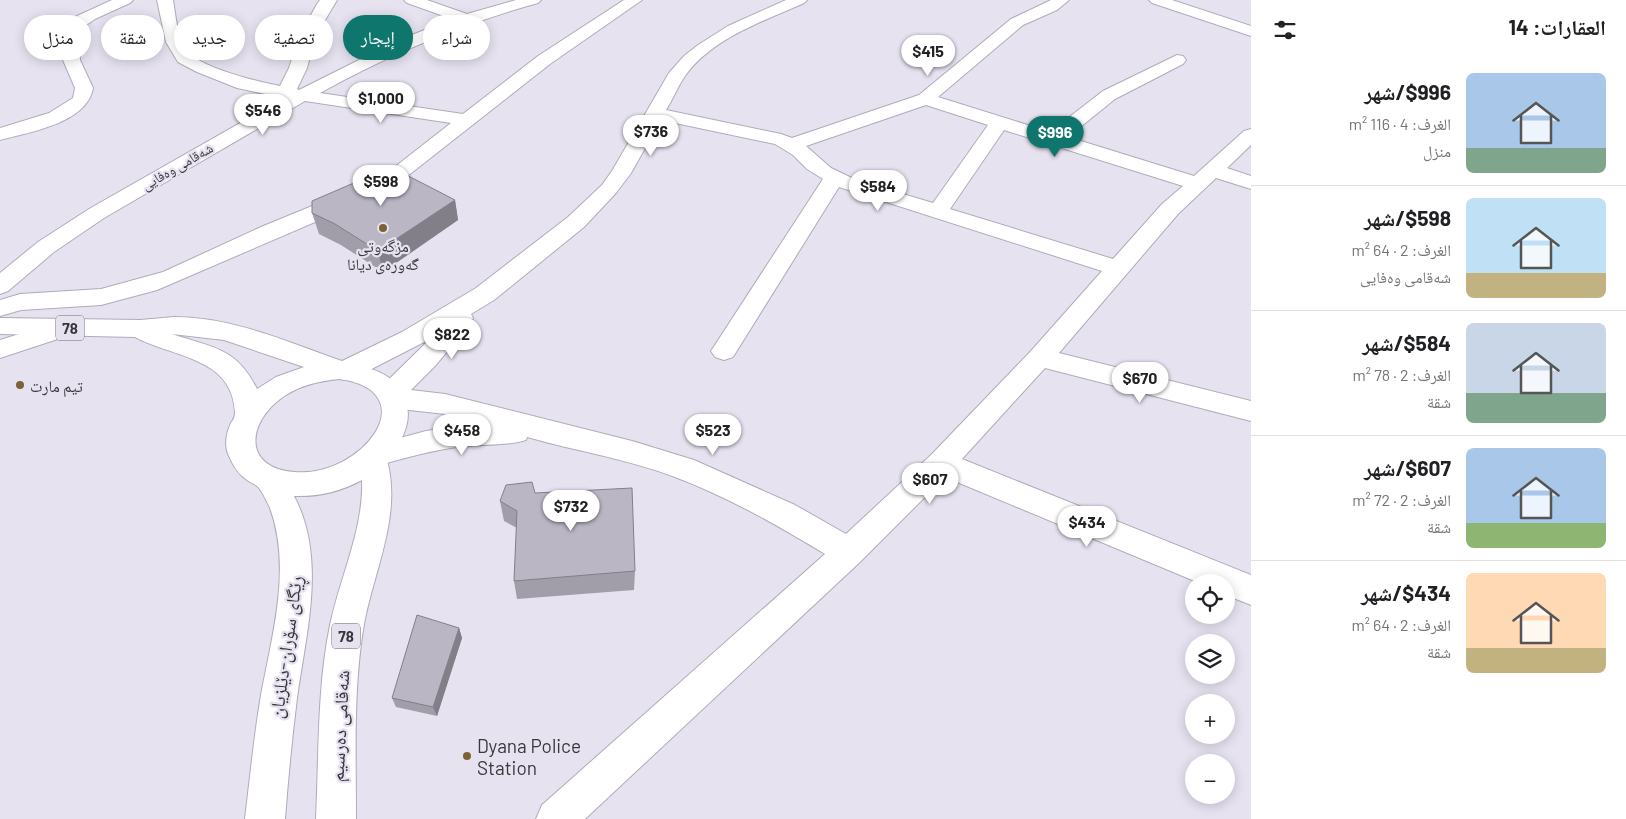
<!DOCTYPE html>
<html lang="ar">
<meta charset="utf-8">
<style>
body{margin:0;font-family:Barlow,"Noto Naskh Arabic",sans-serif;background:#f2f2f2;color:#202124;direction:rtl;height:100vh;display:flex;flex-direction:column;font-size:19px;white-space:nowrap}
*{box-sizing:border-box;margin:0}
p{font-size:16px;color:#757577}
.icon{flex:none;width:28px;height:28px;fill:none;stroke:currentColor;stroke-width:2;stroke-linecap:round;stroke-linejoin:round}
.map{position:relative;flex:1;overflow:hidden;direction:ltr}
.panel{display:flex;flex-direction:column;background:#fff;width:375px}
.panel>*{flex:none}
.guide{position:absolute;left:15px;top:15px;width:475px;height:45px;direction:rtl;display:flex;gap:10px}
.buttons{position:absolute;left:1185px;top:574px;display:grid;gap:10px}
.buttons a{display:grid;place-items:center;width:50px;height:50px;border-radius:50%;background:#fff;box-shadow:0 2px 12px #0003;font-size:25px}
.price{position:absolute;translate:-50% -42px;padding:0 11px;border-radius:18px;background:#fff;color:#222;font-size:16px;line-height:32px;filter:drop-shadow(0 1px 2px #0008)}
.price::after{content:'';position:absolute;left:50%;top:30px;width:15px;height:11px;margin-left:-8px;background:inherit;clip-path:polygon(0 0,100% 0,50% 100%)}
.price.active{background:#0f766e;color:#fff}
ul{padding:0;list-style:none}
li{display:flex;align-items:center;gap:15px;height:125px;padding:0 20px}
li+li{border-top:1px solid #e0e0e0}
li span{display:grid;place-items:center;flex:none;width:140px;height:100px;border-radius:8px;color:#555}
li>.icon{margin-inline-start:auto}
span .icon{width:60px;height:60px;fill:#fffc;stroke-width:1}
li b{font-size:21px}
h2{display:flex;justify-content:space-between;align-items:center;height:60px;padding:0 20px;font-size:21px}
.chip{padding:0 18px;border-radius:22px;background:#fff;box-shadow:0 2px 12px #0003;font-size:18px;line-height:45px}
.chip.active{background:#0f766e;color:#fff}
main{display:flex;flex:1;min-height:0}
.map>svg:first-child{display:block}
</style>
<main>
<section class="panel">
<h2>العقارات: 14<svg class="icon" aria-label="filters" viewBox="0 0 24 24"><path d="M4 7h16M4 17h16"/><circle cx="9" cy="7" r="2"/><circle cx="15" cy="17" r="2"/></svg></h2>
<ul>
<li><span style="background:linear-gradient(#a9c7e8 75%,#7fa58c 0)"><svg class="icon" aria-label="home" viewBox="0 0 24 24"><path d="M3 11l9-7 9 7M6 9v11h12V9"/></svg></span><div><b>$996/شهر</b><p>الغرف: 4 · 116 m²</p><p>منزل</p></div></li>
<li><span style="background:linear-gradient(#bfe0f5 75%,#c2b280 0)"><svg class="icon" aria-label="home" viewBox="0 0 24 24"><path d="M3 11l9-7 9 7M6 9v11h12V9"/></svg></span><div><b>$598/شهر</b><p>الغرف: 2 · 64 m²</p><p>شەقامی وەفایی</p></div></li>
<li><span style="background:linear-gradient(#c9d6e8 70%,#7fa58c 0)"><svg class="icon" aria-label="home" viewBox="0 0 24 24"><path d="M3 11l9-7 9 7M6 9v11h12V9"/></svg></span><div><b>$584/شهر</b><p>الغرف: 2 · 78 m²</p><p>شقة</p></div></li>
<li><span style="background:linear-gradient(#a9c7e8 75%,#8fb573 0)"><svg class="icon" aria-label="home" viewBox="0 0 24 24"><path d="M3 11l9-7 9 7M6 9v11h12V9"/></svg></span><div><b>$607/شهر</b><p>الغرف: 2 · 72 m²</p><p>شقة</p></div></li>
<li><span style="background:linear-gradient(#ffd9b3 75%,#c2b280 0)"><svg class="icon" aria-label="home" viewBox="0 0 24 24"><path d="M3 11l9-7 9 7M6 9v11h12V9"/></svg></span><div><b>$434/شهر</b><p>الغرف: 2 · 64 m²</p><p>شقة</p></div></li>
</ul>
</section>
<div class="map">
<svg width="1251" height="819" viewBox="0 0 1251 819">
<rect width="100%" height="100%" fill="#e7e2f0"/>
<g fill="none" stroke-linecap="round" stroke-linejoin="round">
<defs>
<path id="minor" d="M112,0H133L130,3L95,19L79,30L80,60L93,88C87,123 30,132 0,140V128L49,113L73,98L75,88L63,60V29L77,16Z
M157,0H173C176,16 177,42 190,54C206,69 259,82 280,86L289,68L299,37L317,4L320,0H337L315,37L307,68L297,89L299,90L397,41L452,19L407,3L404,0H427L467,14L516,0H541L538,3C462,24 390,54 320,93L463,114L538,56L624,0H642L550,64L410,174L350,207L157,290L101,305L21,310L0,316V300L20,294L101,289L163,272L261,227L334,197L396,166L451,123L305,101L104,218L54,252L8,291L0,294V273L38,242L89,209L284,98L237,88L197,72L178,62L166,42Z
M786,0H807L804,3C764,21 712,38 685,76C678,86 673,99 666,110L781,134L792,138L919,95L1011,19L1051,0H1069L1057,10L1023,25L938,97L1050,132L1103,91L1177,55L1183,56L1186,60L1183,64L1115,99L1068,137L1194,176L1244,131L1251,129V145L1227,168L1251,176V189L1216,178L1178,214L1059,353L1251,401V421L1045,368L962,459L1251,575V605L1226,595V582H1197L945,477L860,562L585,819H536L542,805L825,554C777,525 728,497 675,477C628,459 576,451 527,437L526,440C507,446 484,444 464,446C433,450 403,458 373,467L363,464L359,456L363,448L426,431L477,423L445,414L392,408L382,405L376,395L380,388L430,339L354,378L345,380L336,378L332,371L336,364L402,332L476,288L568,217L602,185L612,171L669,73L684,56L698,45L728,26ZM926,105L988,125L933,203L856,180L831,168L806,146ZM661,120L775,144L793,155L807,169L823,179L715,345L711,351L715,357L724,360L733,357L839,187L1102,271L1031,351L931,455L846,534L795,505L694,460L632,441L445,394L411,390L435,366L470,324L473,318L471,314L494,300L584,227L616,193L631,173ZM1004,130L1183,186L1162,204L1113,259L950,209Z
M1149,0H1172L1251,26V36L1152,3Z
M64,320L73,322L77,328L73,334L0,358V340Z"/>
<path id="major" d="M174,317C231,317 286,341 339,360C360,367 385,368 399,388C417,414 405,438 387,460C402,516 374,570 364,624C353,687 356,755 356,819H316C319,755 317,688 330,625C340,577 364,529 362,480C342,491 318,497 294,496C327,558 306,633 297,698C292,738 288,779 285,819H245C250,778 254,736 261,695C272,635 292,569 270,508C267,502 263,493 259,488C257,485 251,483 247,480C238,474 233,465 229,456C224,446 226,433 231,423C233,420 235,417 235,413C233,357 174,358 135,337L0,334V318L140,320ZM172,334L224,340L304,367L276,377L257,389C236,347 213,348 172,334ZM340,379C427,392 362,478 294,472C242,468 247,422 283,397C300,385 319,381 340,379Z"/>
</defs>
<!-- minor casing -->
<use href="#minor" stroke="#b0abb8" stroke-width="2"/>
<!-- major casing -->
<use href="#major" stroke="#b0abb8" stroke-width="2"/>
<!-- minor -->
<use href="#minor" fill="#fff" fill-rule="evenodd"/>
<!-- major -->
<use href="#major" fill="#fff" fill-rule="evenodd"/>
</g>
<!-- wall -->
<path fill="#a19da9" d="M455,200L458,220L383,272L341,245L319,234L312,213Z
M535,493L635,571L634,590L517,599L514,581L517,528L504,521L500,501Z
M459,628L462,638L437,716L396,707L392,698Z"/>
<!-- shaded-wall -->
<path fill="#837f89" d="M455,200L458,220L383,272L378,251Z
M459,628L462,638L437,716L433,707Z"/>
<!-- building -->
<path fill="#bbb6c4" stroke="#837f89" d="M391,167L455,200L378,251L335,224L312,213V201Z
M532,482L535,493L632,488L635,571L514,581L517,511L500,501L506,485Z
M417,615L459,628L433,707L392,698Z"/>
<!-- markers -->
<g fill="#7d6234" stroke="#e7e2f0" stroke-width="2">
<circle cx="383" cy="228" r="5"/>
<circle cx="20" cy="385" r="5"/>
<circle cx="467" cy="756" r="5"/>
</g>
<g text-anchor="middle" dominant-baseline="central" stroke-width="4.5" stroke-linejoin="round" paint-order="stroke">
<!-- far-street labels -->
<g font-size="14" fill="#39373c" stroke="#e7e2f0">
<text transform="translate(177 166) rotate(-30)">شەقامی وەفایی</text>
</g>
<!-- shield labels -->
<g fill="#e7e2f0" stroke="#6d6a72" stroke-width="1">
<rect x="56" y="315.5" width="28" height="25" rx="4"/>
<rect x="332" y="623.5" width="28" height="25" rx="4"/>
</g>
<g font-size="15" font-weight="bold" fill="#39373c">
<text x="70" y="328">78</text>
<text x="346" y="636">78</text>
</g>
<!-- poi labels -->
<g font-size="16" fill="#39373c" stroke="#e7e2f0">
<text x="383" y="245">مزگەوتی<tspan x="383" dy="18">گەورەی دیانا</tspan></text>
<text x="30" y="385" text-anchor="start">تیم مارت</text>
</g>
<!-- near-street labels -->
<g font-size="19" fill="#39373c" stroke="#e7e2f0">
<text transform="translate(285 647) rotate(-82)">ڕێگای سۆران-دێلزیان</text>
<text transform="translate(339 726) rotate(-87)">شەقامی دەرسیم</text>
</g>
<!-- near-poi labels -->
<g font-size="19" fill="#39373c" stroke="#e7e2f0" text-anchor="start">
<text x="477" y="745">Dyana Police<tspan x="477" dy="22">Station</tspan></text>
</g>
</g>
</svg>
<div class="buttons">
<a><svg class="icon" aria-label="locate" viewBox="0 0 24 24"><circle cx="12" cy="12" r="6"/><path d="M12 2v4M12 18v4M2 12h4M18 12h4"/></svg></a>
<a><svg class="icon" aria-label="layers" viewBox="0 0 24 24"><path d="M12 4l9 5-9 5-9-5zM3 14l9 5 9-5"/></svg></a>
<a>+</a>
<a>−</a>
</div>
<b class="price" style="left:928px;top:77px">$415</b>
<b class="price" style="left:381px;top:124px">$1,000</b>
<b class="price" style="left:263px;top:136px">$546</b>
<b class="price" style="left:651px;top:157px">$736</b>
<b class="price active" style="left:1055px;top:158px">$996</b>
<b class="price" style="left:381px;top:207px">$598</b>
<b class="price" style="left:878px;top:212px">$584</b>
<b class="price" style="left:452px;top:360px">$822</b>
<b class="price" style="left:1140px;top:404px">$670</b>
<b class="price" style="left:462px;top:456px">$458</b>
<b class="price" style="left:713px;top:456px">$523</b>
<b class="price" style="left:930px;top:505px">$607</b>
<b class="price" style="left:571px;top:532px">$732</b>
<b class="price" style="left:1087px;top:548px">$434</b>
<div class="guide">
<a class="chip">شراء</a>
<a class="chip active">إيجار</a>
<a class="chip">تصفية</a>
<a class="chip">جديد</a>
<a class="chip">شقة</a>
<a class="chip">منزل</a>
</div>
</div>
</main>
